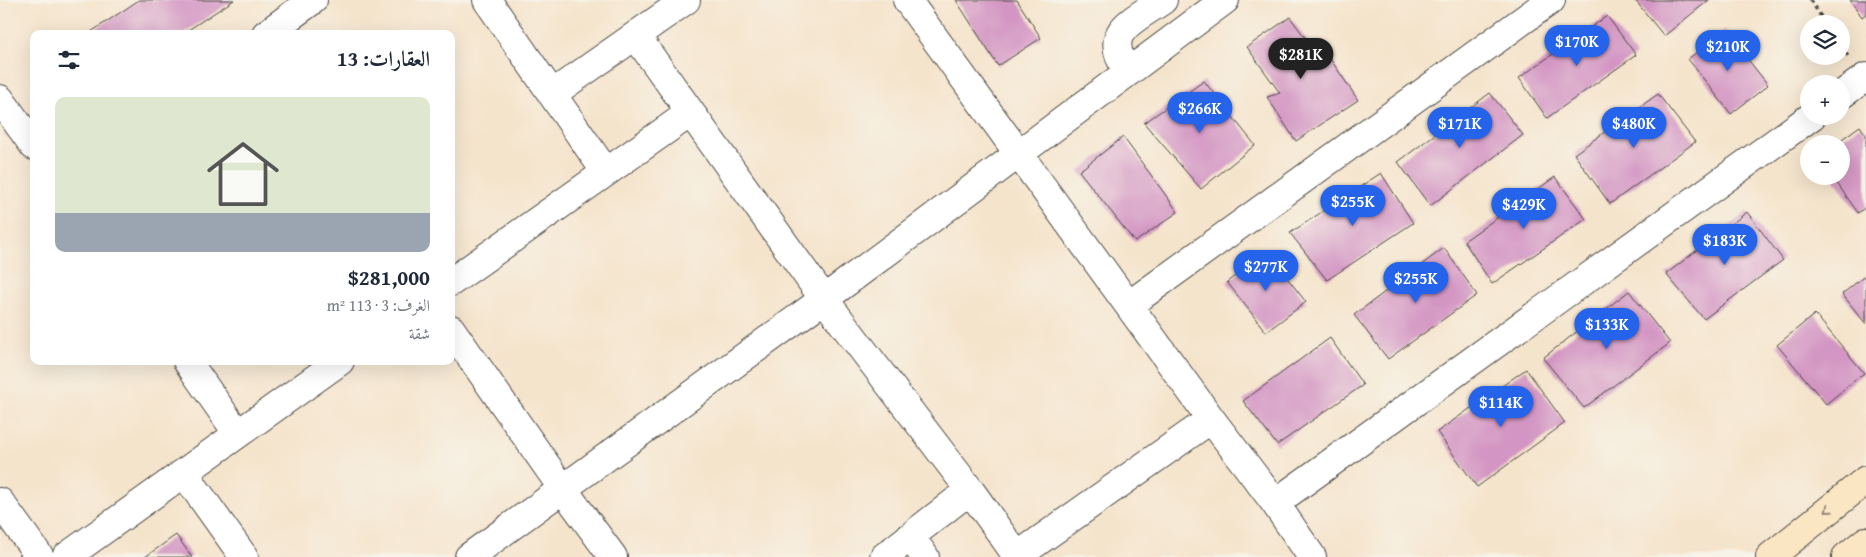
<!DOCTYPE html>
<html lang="ar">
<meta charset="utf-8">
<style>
body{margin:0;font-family:"Gentium Book Plus",Amiri,serif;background:#f2f2f3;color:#1f2937;direction:rtl;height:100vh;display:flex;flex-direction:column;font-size:19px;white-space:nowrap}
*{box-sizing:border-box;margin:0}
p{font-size:16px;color:#747a83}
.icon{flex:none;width:28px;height:28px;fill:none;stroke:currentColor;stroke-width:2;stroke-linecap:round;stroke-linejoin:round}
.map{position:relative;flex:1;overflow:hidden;direction:ltr}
.side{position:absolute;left:30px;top:30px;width:425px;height:335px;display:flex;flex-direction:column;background:#fff;border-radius:10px;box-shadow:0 5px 20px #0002;direction:rtl}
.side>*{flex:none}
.controls{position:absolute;left:1800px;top:15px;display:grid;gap:10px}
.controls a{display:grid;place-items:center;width:50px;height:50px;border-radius:50%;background:#fff;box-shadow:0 5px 20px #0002;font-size:25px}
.price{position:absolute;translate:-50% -42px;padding:0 11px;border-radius:18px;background:#2563eb;color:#fff;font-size:16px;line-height:32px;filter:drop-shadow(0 1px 2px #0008)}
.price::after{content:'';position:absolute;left:50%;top:30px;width:15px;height:11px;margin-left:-8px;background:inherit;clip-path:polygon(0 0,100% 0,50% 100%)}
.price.on{background:#222;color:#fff}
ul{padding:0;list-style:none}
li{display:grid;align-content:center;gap:10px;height:265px;padding:0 25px}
li span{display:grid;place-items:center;height:155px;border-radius:10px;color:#555}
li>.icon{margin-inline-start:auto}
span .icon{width:90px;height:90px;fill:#fffc;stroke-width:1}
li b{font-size:21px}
h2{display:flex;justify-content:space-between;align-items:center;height:60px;padding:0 25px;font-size:21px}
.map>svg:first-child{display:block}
</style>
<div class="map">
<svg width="1866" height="557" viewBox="0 0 1866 557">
<rect width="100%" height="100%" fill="#f7f3e8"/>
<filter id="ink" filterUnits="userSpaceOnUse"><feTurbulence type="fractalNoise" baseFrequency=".02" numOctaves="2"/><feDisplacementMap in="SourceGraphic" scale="10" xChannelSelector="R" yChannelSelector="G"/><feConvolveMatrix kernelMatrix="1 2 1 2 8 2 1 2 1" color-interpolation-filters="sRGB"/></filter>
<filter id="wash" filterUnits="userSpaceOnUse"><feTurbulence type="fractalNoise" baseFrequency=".0096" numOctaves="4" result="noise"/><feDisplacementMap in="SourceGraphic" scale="20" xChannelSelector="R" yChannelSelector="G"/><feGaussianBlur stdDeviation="1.12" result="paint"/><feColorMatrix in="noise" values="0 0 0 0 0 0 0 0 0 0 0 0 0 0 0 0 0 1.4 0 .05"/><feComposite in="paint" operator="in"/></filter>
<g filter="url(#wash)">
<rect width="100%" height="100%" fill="#f5e4cc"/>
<g id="blocks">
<!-- building -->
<path fill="#d395c3" d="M139,0H234L182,34H88Z
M956,0H1017L1041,38L998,66Z
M1635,0H1709L1664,36Z
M1850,0H1866V14L1862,17Z
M1607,16L1636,55L1547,118L1519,78Z
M1290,17L1323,62L1329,57L1358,100L1296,141L1267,97L1280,93L1247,47Z
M1725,30L1768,85L1731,114L1688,59Z
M1204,81L1255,145L1201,189L1144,123Z
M1490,93L1523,135L1430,206L1398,162Z
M1658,94L1695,142L1610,204L1574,154Z
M1860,126L1866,135V207L1858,213L1832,176H1841V144H1835Z
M1123,137L1178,212L1135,242L1079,171Z
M1381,173L1413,223L1327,280L1290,233Z
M1555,177L1586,219L1492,284L1464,241Z
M1747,212L1783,260L1704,319L1666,274Z
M1444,248L1477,295L1388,359L1354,315Z
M1267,252L1306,302L1266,332L1227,282Z
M1866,275V324L1842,294Z
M1629,291L1670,343L1584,408L1543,358Z
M1815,314L1864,373L1826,404L1777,345Z
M1330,338L1363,385L1277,445L1243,401Z
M1526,369L1565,423L1477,487L1437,432Z
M176,535L192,557H145Z"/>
</g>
</g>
<g filter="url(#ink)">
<use href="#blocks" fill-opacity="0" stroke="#494743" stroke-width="1"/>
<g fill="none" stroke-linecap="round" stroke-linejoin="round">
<defs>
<path id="minor" d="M487,0L605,171
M907,0L1211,419L1275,503L1312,557
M266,34L313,0
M636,36L824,299L970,490L1017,556
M1128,72C1100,31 1132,22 1163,0
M552,94L686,0
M1841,95L1866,77
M0,99L34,146
M451,282L690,113
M1129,305L1551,0
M451,329L563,489L613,557
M187,361L238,434
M184,473L244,557
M0,502L40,557
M1275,503L1812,116
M911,537L925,557
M66,557L340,361
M469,557L824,299L1225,0
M884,557L970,490
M1016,557L1211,419"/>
<path id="secondary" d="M1770,557L1866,480
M1846,557L1866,541"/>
</defs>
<!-- minor casing -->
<use href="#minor" stroke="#494743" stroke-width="30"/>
<!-- secondary casing -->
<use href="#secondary" stroke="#494743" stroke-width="30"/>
<!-- path -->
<path stroke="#494743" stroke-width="3" stroke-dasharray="4 4" stroke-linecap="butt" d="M1810,0L1826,24
M1841,46L1848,56"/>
<!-- minor -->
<use href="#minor" stroke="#fff" stroke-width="28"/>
<!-- secondary -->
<use href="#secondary" stroke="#fbe6c4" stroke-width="28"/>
</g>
<!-- one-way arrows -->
<defs><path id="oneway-chevron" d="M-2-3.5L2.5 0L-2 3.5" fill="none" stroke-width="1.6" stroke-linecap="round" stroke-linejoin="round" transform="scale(1.25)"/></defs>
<use stroke="#938878" href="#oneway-chevron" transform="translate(1828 510) rotate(141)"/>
</g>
</svg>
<div class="controls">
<a><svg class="icon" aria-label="layers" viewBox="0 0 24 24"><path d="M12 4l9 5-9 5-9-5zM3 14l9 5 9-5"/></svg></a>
<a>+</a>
<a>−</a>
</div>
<b class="price" style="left:1577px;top:67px">$170K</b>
<b class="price" style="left:1728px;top:72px">$210K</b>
<b class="price on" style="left:1301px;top:80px">$281K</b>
<b class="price" style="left:1200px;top:134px">$266K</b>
<b class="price" style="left:1460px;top:149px">$171K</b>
<b class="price" style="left:1634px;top:149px">$480K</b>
<b class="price" style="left:1353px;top:227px">$255K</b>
<b class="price" style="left:1524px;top:230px">$429K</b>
<b class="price" style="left:1725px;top:266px">$183K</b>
<b class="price" style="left:1266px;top:292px">$277K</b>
<b class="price" style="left:1416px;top:304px">$255K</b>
<b class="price" style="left:1607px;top:350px">$133K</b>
<b class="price" style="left:1501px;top:428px">$114K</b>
<section class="side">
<h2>العقارات: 13<svg class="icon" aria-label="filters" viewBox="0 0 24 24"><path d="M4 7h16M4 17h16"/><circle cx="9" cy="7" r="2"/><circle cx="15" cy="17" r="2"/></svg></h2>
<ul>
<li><span style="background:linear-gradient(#dfe7d0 75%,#9aa5b1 0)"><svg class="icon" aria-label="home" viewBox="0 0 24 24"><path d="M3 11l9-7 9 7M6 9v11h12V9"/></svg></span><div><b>$281,000</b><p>الغرف: 3 · 113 m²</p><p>شقة</p></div></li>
</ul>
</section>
</div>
